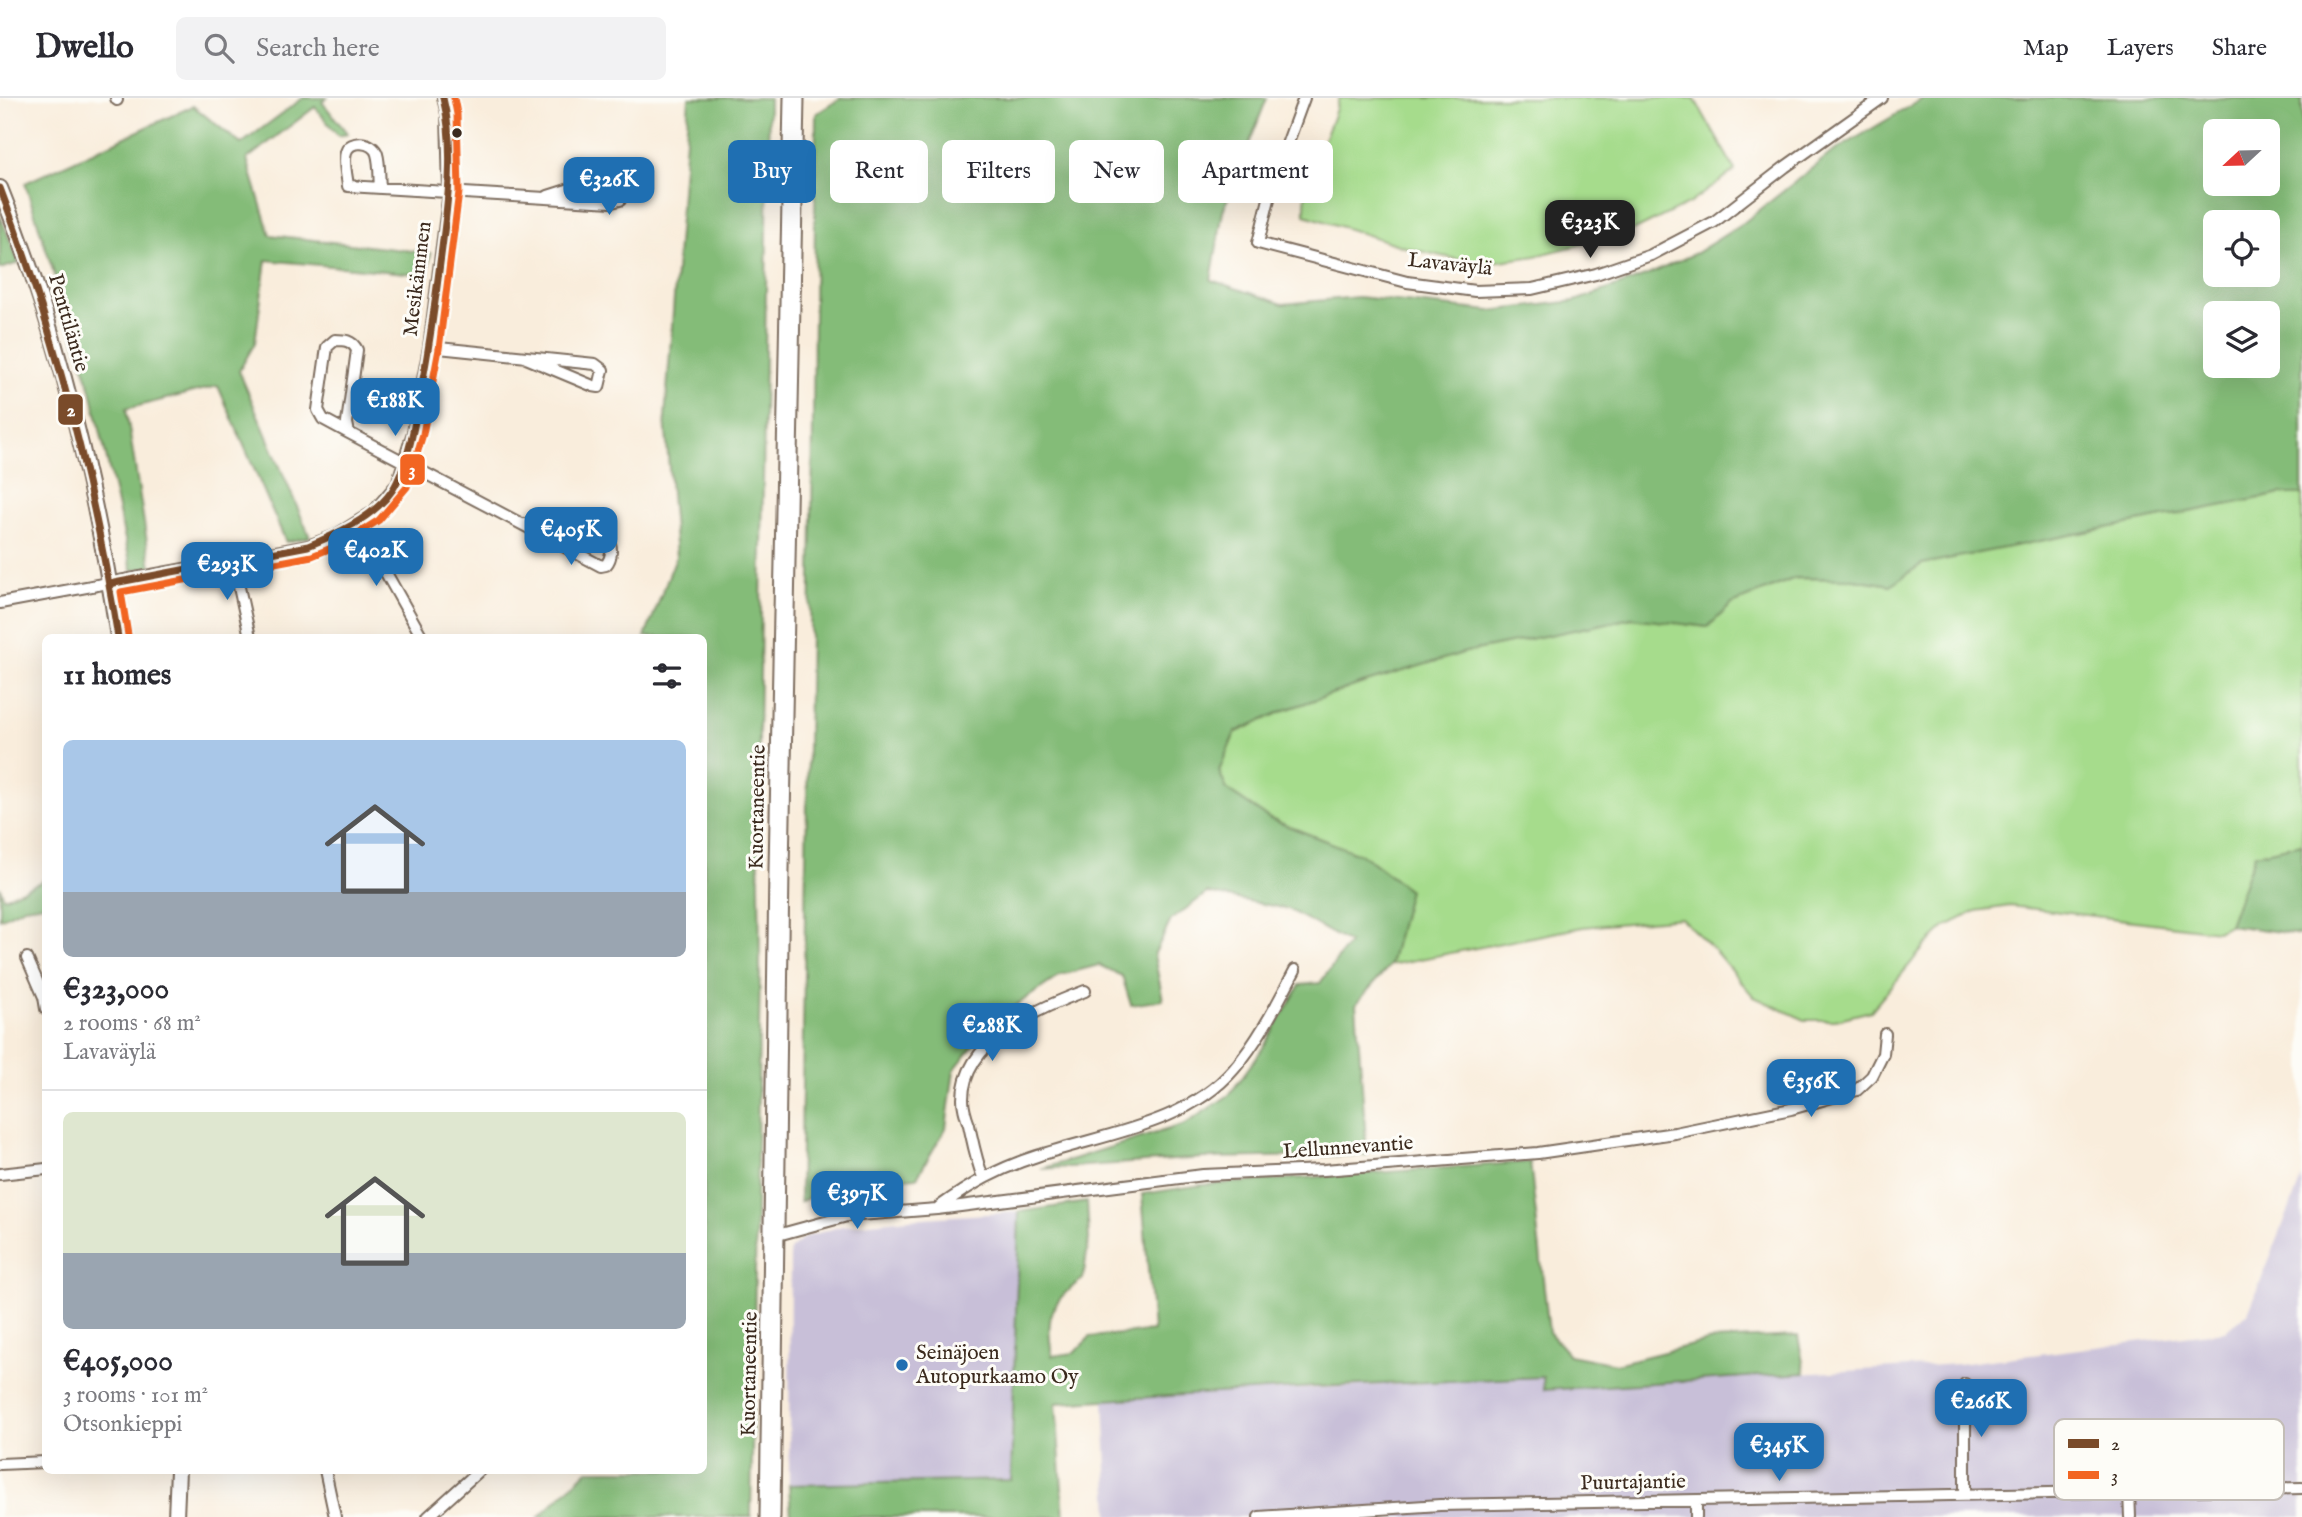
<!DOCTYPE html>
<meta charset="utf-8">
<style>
body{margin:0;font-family:"IM FELL English",serif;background:#f2f2f3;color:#2b2b33;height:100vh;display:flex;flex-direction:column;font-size:26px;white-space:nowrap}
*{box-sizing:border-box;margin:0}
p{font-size:23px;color:#7c7c81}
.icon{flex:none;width:38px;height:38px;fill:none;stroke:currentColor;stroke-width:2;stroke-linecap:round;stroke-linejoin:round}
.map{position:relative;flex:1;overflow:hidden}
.panel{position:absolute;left:42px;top:536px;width:665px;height:840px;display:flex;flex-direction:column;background:#fff;border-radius:10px;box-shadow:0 7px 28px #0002}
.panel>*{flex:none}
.guide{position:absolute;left:728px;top:42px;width:665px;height:63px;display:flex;gap:14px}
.needle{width:46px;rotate:248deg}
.tools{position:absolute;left:2203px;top:21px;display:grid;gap:14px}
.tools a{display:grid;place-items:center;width:77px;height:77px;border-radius:10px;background:#fff;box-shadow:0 7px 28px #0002;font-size:35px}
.price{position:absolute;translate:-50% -60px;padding:0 16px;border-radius:14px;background:#1f6fb2;color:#fff;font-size:23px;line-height:46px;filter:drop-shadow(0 2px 4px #0008)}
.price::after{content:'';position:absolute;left:50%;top:42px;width:21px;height:16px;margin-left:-10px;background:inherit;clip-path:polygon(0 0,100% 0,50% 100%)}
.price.active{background:#222;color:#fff}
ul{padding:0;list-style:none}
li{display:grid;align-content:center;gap:14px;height:371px;padding:0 21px}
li+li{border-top:2px solid #e1e1e2}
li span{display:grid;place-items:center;height:217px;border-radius:10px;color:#555}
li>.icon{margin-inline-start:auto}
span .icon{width:126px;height:126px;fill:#fffc;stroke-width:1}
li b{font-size:30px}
h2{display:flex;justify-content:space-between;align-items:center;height:84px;padding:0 21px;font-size:30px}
.pill{padding:0 24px;border-radius:10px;background:#fff;box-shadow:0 7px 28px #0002;font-size:24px;line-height:63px}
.pill.active{background:#1f6fb2;color:#fff}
header{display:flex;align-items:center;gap:42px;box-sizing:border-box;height:98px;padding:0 35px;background:#fff;border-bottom:2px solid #e1e1e2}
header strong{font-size:33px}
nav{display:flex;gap:38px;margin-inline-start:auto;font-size:24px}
.search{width:490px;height:63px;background:#f2f2f3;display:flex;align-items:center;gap:18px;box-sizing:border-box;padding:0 24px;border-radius:10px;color:#7c7c81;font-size:26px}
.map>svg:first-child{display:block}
</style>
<header>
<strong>Dwello</strong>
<div class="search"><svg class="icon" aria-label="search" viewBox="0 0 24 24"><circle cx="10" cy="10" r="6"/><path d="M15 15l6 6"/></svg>Search here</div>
<nav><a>Map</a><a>Layers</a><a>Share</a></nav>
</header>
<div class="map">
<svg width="2302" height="1419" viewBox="0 0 2302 1419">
<rect width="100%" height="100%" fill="#fdfcf7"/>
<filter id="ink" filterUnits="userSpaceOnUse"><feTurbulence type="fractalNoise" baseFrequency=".0143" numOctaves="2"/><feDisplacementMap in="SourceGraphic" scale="14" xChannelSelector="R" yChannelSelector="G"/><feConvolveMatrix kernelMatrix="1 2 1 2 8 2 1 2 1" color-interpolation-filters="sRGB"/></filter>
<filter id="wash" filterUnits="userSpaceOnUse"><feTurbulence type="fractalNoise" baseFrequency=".00686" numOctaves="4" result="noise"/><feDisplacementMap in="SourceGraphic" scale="28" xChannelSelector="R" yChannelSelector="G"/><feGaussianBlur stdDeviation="1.57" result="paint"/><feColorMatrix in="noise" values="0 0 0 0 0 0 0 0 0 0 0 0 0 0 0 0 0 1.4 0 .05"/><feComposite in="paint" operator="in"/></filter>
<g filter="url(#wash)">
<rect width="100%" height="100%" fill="#f9eddc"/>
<!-- industrial -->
<path fill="#c8bfd8" d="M2302,1079V1419H1109L1104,1301L1544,1279L1545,1292L1958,1266L2225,1233L2248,1215Z
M1019,1114L1011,1382L789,1387L790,1152L805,1139L842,1128L907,1121Z"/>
<!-- green -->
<path fill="#a6dc8c" stroke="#708355" stroke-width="2" d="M1339,0H1694L1735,72L1690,105L1635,132L1536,158L1478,166L1411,151L1305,117C1303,68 1329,43 1339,0Z
M2281,396H2302V746L2255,756L2229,827L2217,833L2010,808L1976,813L1946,828L1925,848L1871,913L1835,922H1805L1754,899L1715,853L1681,820L1583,829L1390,867L1409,792L1364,758L1270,721L1227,692L1219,673L1235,635L1285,612L1363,585L1466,554L1632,520L1707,529L1732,506L1795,480L1854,481L1890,487L1921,466Z"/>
<!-- forest -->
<path fill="#84bc78" stroke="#60734b" stroke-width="2" fill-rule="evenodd" d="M303,0H327L322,4L348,36L338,38L315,9L247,61L270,137L431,155L427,177L266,162L255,245L239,273L310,439L286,444L218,288L126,311L151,469L132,472L91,292L25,85L193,8L241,46Z
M689,0H769L758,704L760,870L751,1419H539L588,1372H704V539H645L676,459L665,320Z
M841,0H1267L1223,113L1211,182L1283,206L1358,199L1490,213L1575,203L1648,177L1696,155L1742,126L1831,55L1924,0H2302V396H2281L1922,466L1891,487L1854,481L1795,480L1732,506L1708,529L1632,520L1466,554L1363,585L1285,612L1235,634L1219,673L1227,692L1270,721L1364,758L1409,792L1390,867L1356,906L1367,1057L1204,1060L1041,1071L1185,1026L1229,997L1263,950L1300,887L1320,885L1349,845L1288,811L1207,795L1171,822L1154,857L1163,902L1131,907L1122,878L1099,867L1061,877L994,922L954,972L946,1030L917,1079L838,1085L800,1104L812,421L816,16ZM2216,33H2268V86H2216ZM2216,124H2268V177H2216ZM2268,215V268H2216V215Z
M0,117L19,165L0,171Z
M2302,746V837L2229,827L2255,756Z
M45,782V806L24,809L0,821V789L4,800Z
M1530,1064L1549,1234L1569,1257L1616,1266L1712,1242L1798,1238L1805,1275L1544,1292L1543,1279L1314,1289L1056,1305L1064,1419H791L789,1387L1011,1382L1019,1114L1087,1104L1089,1141L1083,1181C1049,1204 1046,1218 1052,1258L1074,1255L1090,1239L1153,1233L1142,1096L1202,1087Z"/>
</g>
<g filter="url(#ink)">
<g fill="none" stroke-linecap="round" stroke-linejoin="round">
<defs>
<path id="minor" d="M116,0L117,2
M1304,0L1273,85L1258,145L1407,184L1475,193L1532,191L1596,176L1651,157L1714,124L1785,69L1882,0
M380,90C379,79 380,66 377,56C373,43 350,41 346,54C343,64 347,78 348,88L612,104L620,102L622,84L618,78H611L548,98
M429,249L595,266L603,272L599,289L593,288L526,260
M349,335L323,321L318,312L327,249L335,242C344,242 352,242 357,252L347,325L349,335L601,468L606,467C612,460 613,448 607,440L524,426
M358,425L422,539
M233,462L250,539
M0,505L308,448L336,437L373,414L397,386L413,334L429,249L449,93L447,16L443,0
M27,860L44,899L46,911
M0,1076L46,1071
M983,1079C976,1062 973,1045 969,1027C966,1019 963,1009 963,1001C963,942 1039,910 1085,893
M939,1109C971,1086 999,1070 1037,1058C1103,1036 1186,1027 1234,971C1259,942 1277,906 1295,872
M774,1138L847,1118L937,1111L1203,1077L1324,1072L1538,1055L1675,1035L1791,1011L1857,992L1872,978L1883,956L1885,936
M1965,1286V1397
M0,1366L46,1364
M325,1372L335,1419
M2129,1393L2130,1419
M1696,1403V1419
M428,1419L480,1372
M1259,1419L1440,1407L2302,1390"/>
<path id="tertiary" d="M0,90C58,232 95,387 118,539
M176,1419L178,1372"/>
<path id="trunk" d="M770,1419L779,772L794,0"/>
</defs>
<!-- minor casing -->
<use href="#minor" stroke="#7e6e60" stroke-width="14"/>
<!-- tertiary casing -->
<use href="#tertiary" stroke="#7e6e60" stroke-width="18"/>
<!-- trunk casing -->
<use href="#trunk" stroke="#7e6e60" stroke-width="23"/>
<!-- minor -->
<use href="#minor" stroke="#fff" stroke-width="10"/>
<!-- tertiary -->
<use href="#tertiary" stroke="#fff" stroke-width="14"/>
<!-- trunk -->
<use href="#trunk" stroke="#fff" stroke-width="19"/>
<defs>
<path id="bus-1" d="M0,90C56,236 93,385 118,539
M109,486L308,448C338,436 383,415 397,384C411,355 416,317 422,286C430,246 435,205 440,165C447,112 456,52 443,0"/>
<path id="bus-2" d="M128,537L121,494L312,458L341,446L379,422L407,389L423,336L439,251L459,94L457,16L454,0"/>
</defs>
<!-- bus-1 casing -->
<use href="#bus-1" stroke="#fdfcf7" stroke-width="12"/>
<!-- bus-2 casing -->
<use href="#bus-2" stroke="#fdfcf7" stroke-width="12"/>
<!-- bus-1 -->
<use href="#bus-1" stroke="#7a4b2a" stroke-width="7"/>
<!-- bus-2 -->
<use href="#bus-2" stroke="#f26522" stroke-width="7"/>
</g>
</g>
<!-- markers -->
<circle fill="#3b2a1e" stroke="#fdfcf7" stroke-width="2.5" cx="457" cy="35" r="6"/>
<circle fill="#1f6fb2" stroke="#fdfcf7" stroke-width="2.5" cx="902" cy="1267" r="7"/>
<g text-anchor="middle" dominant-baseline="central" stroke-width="6" stroke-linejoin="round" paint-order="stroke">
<!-- street labels -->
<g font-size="21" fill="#3b2a1e" stroke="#fdfcf7">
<text transform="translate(1450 167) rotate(6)">Lavaväylä</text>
<text transform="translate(418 181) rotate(-83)">Mesikämmen</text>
<text transform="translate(68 225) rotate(74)">Penttiläntie</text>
<text transform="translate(758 709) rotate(-89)">Kuortaneentie</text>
<text transform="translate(1348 1050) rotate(-4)">Lellunnevantie</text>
<text transform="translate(750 1276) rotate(-89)">Kuortaneentie</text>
<text transform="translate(1633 1385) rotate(-1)">Puurtajantie</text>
</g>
<!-- poi labels -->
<g font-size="21" fill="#3b2a1e" stroke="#fdfcf7" text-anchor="start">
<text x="916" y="1255">Seinäjoen<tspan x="916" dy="24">Autopurkaamo Oy</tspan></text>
</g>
</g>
<!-- legend -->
<rect x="2054" y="1321" width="230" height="81" rx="10" fill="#fdfcf7" stroke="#c3bdb6" stroke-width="2"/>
<rect x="2068" y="1341" width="31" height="9" fill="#7a4b2a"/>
<rect x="2068" y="1373" width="31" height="8" fill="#f26522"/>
<g font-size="19" fill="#3b2a1e">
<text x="2111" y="1352">2</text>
<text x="2111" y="1384">3</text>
</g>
<g stroke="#fdfcf7" stroke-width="2.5">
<rect x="57" y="295" width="27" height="33" rx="7" fill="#7a4b2a"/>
<rect x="399" y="355" width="27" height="33" rx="7" fill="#f26522"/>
</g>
<g font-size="19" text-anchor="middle" font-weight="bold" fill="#fff">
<text x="71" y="318">2</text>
<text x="412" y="378">3</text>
</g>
</svg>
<div class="tools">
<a><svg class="needle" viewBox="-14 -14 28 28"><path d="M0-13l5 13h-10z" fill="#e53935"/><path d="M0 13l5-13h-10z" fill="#7c7c81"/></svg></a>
<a><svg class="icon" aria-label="locate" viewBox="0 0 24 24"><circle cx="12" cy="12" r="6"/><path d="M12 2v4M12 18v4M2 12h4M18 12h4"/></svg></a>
<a><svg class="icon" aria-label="layers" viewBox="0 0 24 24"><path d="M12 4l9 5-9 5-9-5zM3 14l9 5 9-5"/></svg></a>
</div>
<b class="price" style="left:609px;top:119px">€326K</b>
<b class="price active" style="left:1590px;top:162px">€323K</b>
<b class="price" style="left:395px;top:340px">€188K</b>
<b class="price" style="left:571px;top:469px">€405K</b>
<b class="price" style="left:376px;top:490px">€402K</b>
<b class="price" style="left:227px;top:504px">€293K</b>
<b class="price" style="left:992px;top:965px">€288K</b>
<b class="price" style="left:1811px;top:1021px">€356K</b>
<b class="price" style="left:857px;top:1133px">€397K</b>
<b class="price" style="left:1981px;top:1341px">€266K</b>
<b class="price" style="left:1779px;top:1385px">€345K</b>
<div class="guide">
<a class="pill active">Buy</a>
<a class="pill">Rent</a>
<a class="pill">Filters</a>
<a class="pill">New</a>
<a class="pill">Apartment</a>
</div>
<section class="panel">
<h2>11 homes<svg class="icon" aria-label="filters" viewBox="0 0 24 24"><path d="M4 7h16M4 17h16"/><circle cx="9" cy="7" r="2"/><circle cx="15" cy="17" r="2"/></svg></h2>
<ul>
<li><span style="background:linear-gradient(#a9c7e8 70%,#9aa5b1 0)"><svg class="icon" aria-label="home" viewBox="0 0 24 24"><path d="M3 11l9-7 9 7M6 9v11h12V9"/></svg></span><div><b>€323,000</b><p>2 rooms · 68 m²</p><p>Lavaväylä</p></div></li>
<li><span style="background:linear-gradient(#dfe7d0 65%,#9aa5b1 0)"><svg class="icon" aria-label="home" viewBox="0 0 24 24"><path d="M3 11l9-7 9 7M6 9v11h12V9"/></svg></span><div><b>€405,000</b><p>3 rooms · 101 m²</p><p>Otsonkieppi</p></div></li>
</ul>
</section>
</div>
